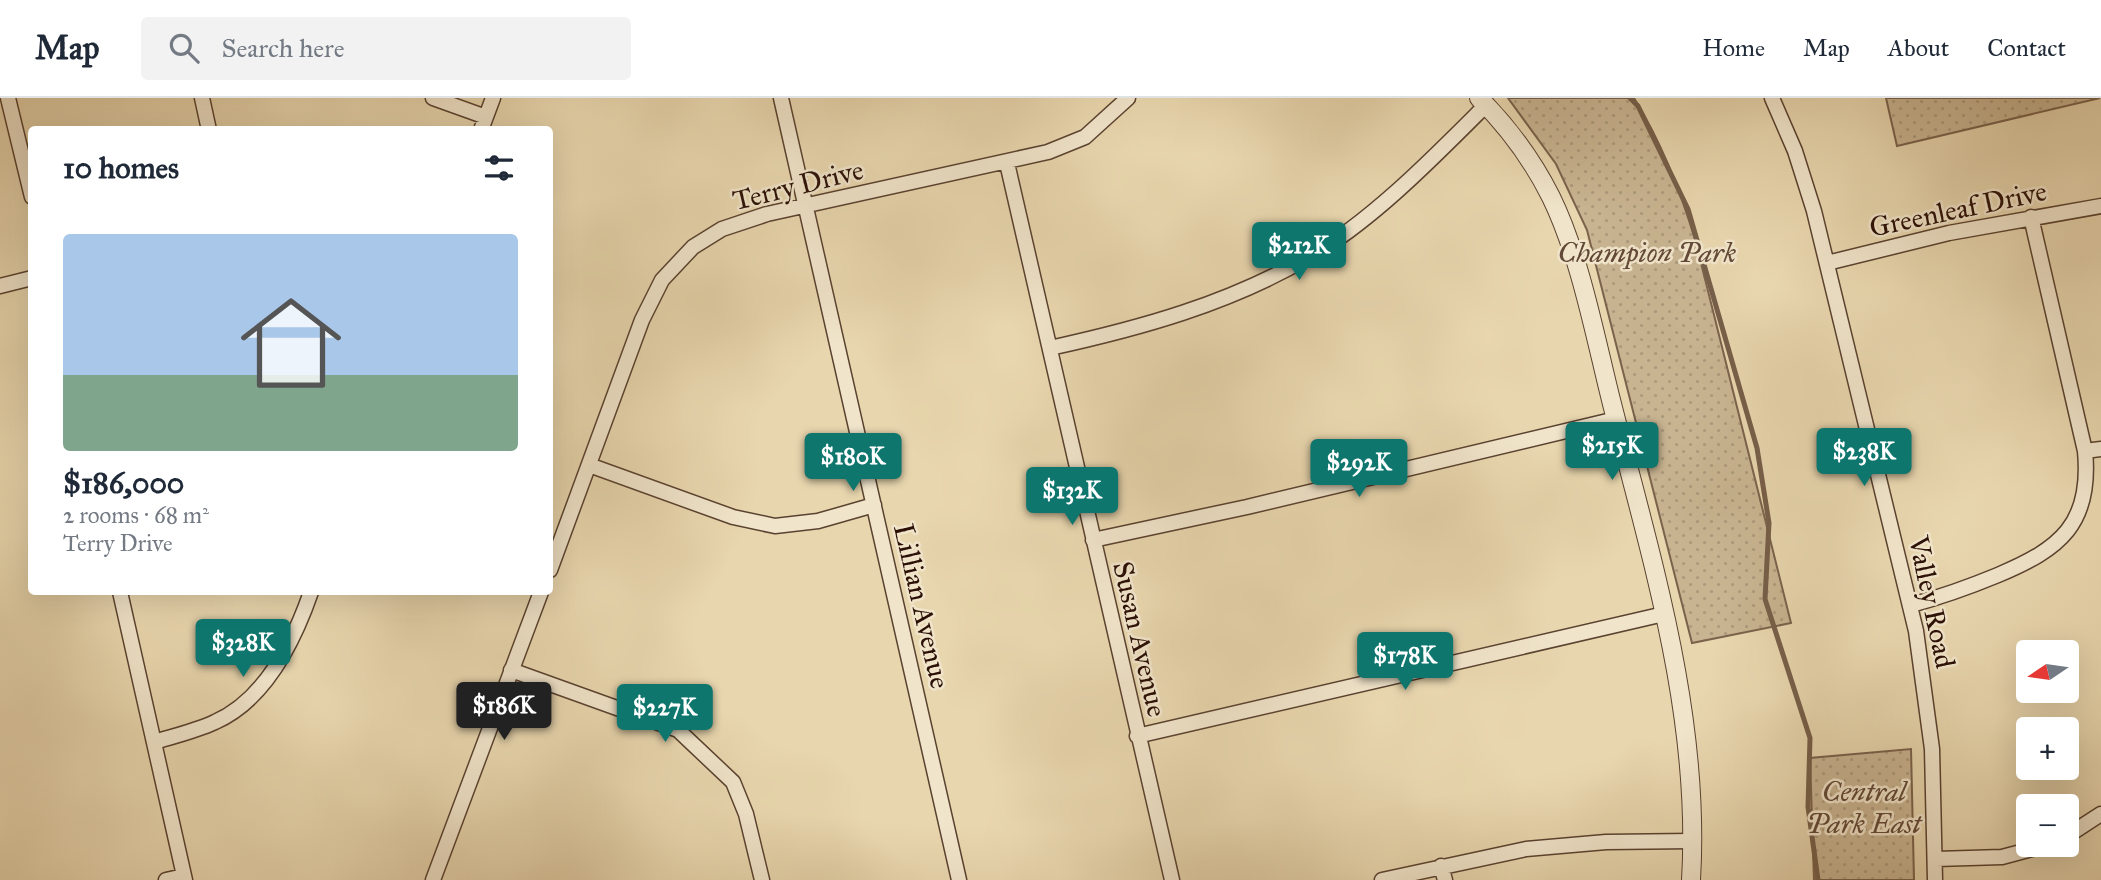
<!DOCTYPE html>
<meta charset="utf-8">
<style>
body{margin:0;font-family:"IM FELL Great Primer",serif;background:#f2f2f3;color:#1f2937;height:100vh;display:flex;flex-direction:column;font-size:26px;white-space:nowrap}
*{box-sizing:border-box;margin:0}
p{font-size:23px;color:#747a83}
.icon{flex:none;width:38px;height:38px;fill:none;stroke:currentColor;stroke-width:2;stroke-linecap:round;stroke-linejoin:round}
.map{position:relative;flex:1;overflow:hidden}
.panel{position:absolute;left:28px;top:28px;width:525px;height:469px;display:flex;flex-direction:column;background:#fff;border-radius:7px;box-shadow:0 7px 28px #0002}
.panel>*{flex:none}
.needle{width:46px;rotate:257deg}
.buttons{position:absolute;left:2016px;top:542px;display:grid;gap:14px}
.buttons a{display:grid;place-items:center;width:63px;height:63px;border-radius:7px;background:#fff;box-shadow:0 7px 28px #0002;font-size:35px}
.price{position:absolute;translate:-50% -60px;padding:0 16px;border-radius:7px;background:#0f766e;color:#fff;font-size:23px;line-height:46px;filter:drop-shadow(0 2px 4px #0008)}
.price::after{content:'';position:absolute;left:50%;top:42px;width:21px;height:16px;margin-left:-10px;background:inherit;clip-path:polygon(0 0,100% 0,50% 100%)}
.price.current{background:#222;color:#fff}
ul{padding:0;list-style:none}
li{display:grid;align-content:center;gap:14px;height:371px;padding:0 35px}
li+li{border-top:2px solid #e0e1e3}
li span{display:grid;place-items:center;height:217px;border-radius:7px;color:#555}
li>.icon{margin-inline-start:auto}
span .icon{width:126px;height:126px;fill:#fffc;stroke-width:1}
li b{font-size:30px}
h2{display:flex;justify-content:space-between;align-items:center;height:84px;padding:0 35px;font-size:30px}
header{display:flex;align-items:center;gap:42px;box-sizing:border-box;height:98px;padding:0 35px;background:#fff;border-bottom:2px solid #e0e1e3}
header strong{font-size:33px}
nav{display:flex;gap:38px;margin-inline-start:auto;font-size:24px}
.search{width:490px;height:63px;background:#f2f2f3;display:flex;align-items:center;gap:18px;box-sizing:border-box;padding:0 24px;border-radius:7px;color:#747a83;font-size:26px}
.map>svg:first-child{display:block}
</style>
<header>
<strong>Map</strong>
<div class="search"><svg class="icon" aria-label="search" viewBox="0 0 24 24"><circle cx="10" cy="10" r="6"/><path d="M15 15l6 6"/></svg>Search here</div>
<nav><a>Home</a><a>Map</a><a>About</a><a>Contact</a></nav>
</header>
<div class="map">
<svg width="2101" height="782" viewBox="0 0 2101 782">
<defs>
<pattern id="park-dots" width="8" height="8" patternUnits="userSpaceOnUse" patternTransform="scale(1.75)"><rect width="8" height="8" fill="#c8b491"/><path d="M2 2h.1M6 6h.1" fill="none" stroke="#ac9a7c" stroke-width="1.8" stroke-linecap="round"/></pattern>
</defs>
<rect width="100%" height="100%" fill="#e8d6ae"/>
<filter id="stains"><feTurbulence type="fractalNoise" baseFrequency=".00286" numOctaves="4"/><feColorMatrix values="0 0 0 0 .2 0 0 0 0 .09 0 0 0 0 .02 0 0 0 .5 -.17"/></filter>
<radialGradient id="worn" r=".72"><stop offset=".6" stop-color="#630" stop-opacity="0"/><stop offset="1" stop-color="#630" stop-opacity=".3"/></radialGradient>
<!-- park -->
<path fill="url(#park-dots)" stroke="#7a624c" stroke-width="2" d="M1508,0H1634C1662,45 1681,94 1696,145L1791,525L1692,545L1587,132L1556,66Z
M1886,0H2100L1897,48Z
M1911,651L1914,782H1814L1810,660Z"/>
<g fill="none" stroke-linecap="round" stroke-linejoin="round">
<!-- stream -->
<path stroke="#765f49" stroke-width="5" d="M1630,0L1638,8L1688,111L1757,350L1769,425L1765,501L1810,640L1808,709L1818,782"/>
<defs>
<path id="minor" d="M8,0L32,99
M202,0L209,32
M433,0L486,19
M781,0L959,782
M1772,0L1795,53L1814,113L1916,533L1932,651L1935,782
M481,32L493,0
M1007,65L1172,782
M1827,165L1949,135L2101,108
M0,188L32,180
M1050,250C1141,230 1228,206 1309,159C1372,123 1435,58 1486,7
M2085,353L2101,351
M589,367L733,419L775,428L818,423L874,407
M1093,442L1247,409L1616,321
M550,472L642,222L662,182L693,149L722,131L767,116L1048,54L1085,39L1128,0
M120,494L185,782
M1911,507C1941,499 1969,489 1998,477C2060,451 2092,426 2085,353L2031,119
M511,572L678,632L733,684L746,716L762,782
M1137,638L1664,516
M154,644C174,638 196,633 215,624C265,602 294,543 311,494
M2067,738L2101,716
M1936,761L2002,759L2047,747
M1441,768L1445,782
M166,782L184,778
M433,782L541,494
M1382,782L1526,751L1606,744L1693,743"/>
<path id="tertiary" d="M1479,0C1507,28 1533,63 1551,99C1580,158 1595,238 1611,302C1651,460 1701,618 1691,782"/>
</defs>
<!-- minor casing -->
<use href="#minor" stroke="#5a4230" stroke-width="17"/>
<!-- tertiary casing -->
<use href="#tertiary" stroke="#5a4230" stroke-width="20"/>
<!-- minor -->
<use href="#minor" stroke="#f0e4ca" stroke-width="14"/>
<!-- tertiary -->
<use href="#tertiary" stroke="#f0e4ca" stroke-width="18"/>
</g>
<g text-anchor="middle" dominant-baseline="central" stroke-width="5" stroke-linejoin="round" paint-order="stroke">
<!-- street labels -->
<g font-size="28" fill="#2b1006" stroke="#f0e4ca">
<text transform="translate(798 87) rotate(-14)">Terry Drive</text>
<text transform="translate(1958 111) rotate(-12)">Greenleaf Drive</text>
<text transform="translate(1932 504) rotate(78)">Valley Road</text>
<text transform="translate(922 508) rotate(77)">Lillian Avenue</text>
<text transform="translate(1140 541) rotate(77)">Susan Avenue</text>
</g>
<!-- park labels -->
<g font-size="28" font-style="italic" fill="#624937" stroke="#f0e4ca">
<text x="1647" y="154">Champion Park</text>
<text x="1864" y="693">Central<tspan x="1864" dy="32">Park East</tspan></text>
</g>
</g>
<rect width="100%" height="100%" filter="url(#stains)"/>
<rect width="100%" height="100%" fill="url(#worn)"/>
</svg>
<div class="buttons">
<a><svg class="needle" viewBox="-14 -14 28 28"><path d="M0-13l5 13h-10z" fill="#e53935"/><path d="M0 13l5-13h-10z" fill="#747a83"/></svg></a>
<a>+</a>
<a>−</a>
</div>
<b class="price" style="left:1299px;top:184px">$212K</b>
<b class="price" style="left:1612px;top:384px">$215K</b>
<b class="price" style="left:1864px;top:390px">$238K</b>
<b class="price" style="left:853px;top:395px">$180K</b>
<b class="price" style="left:1359px;top:401px">$292K</b>
<b class="price" style="left:1072px;top:429px">$132K</b>
<b class="price" style="left:243px;top:581px">$328K</b>
<b class="price" style="left:1405px;top:594px">$178K</b>
<b class="price current" style="left:504px;top:644px">$186K</b>
<b class="price" style="left:665px;top:646px">$227K</b>
<section class="panel">
<h2>10 homes<svg class="icon" aria-label="filters" viewBox="0 0 24 24"><path d="M4 7h16M4 17h16"/><circle cx="9" cy="7" r="2"/><circle cx="15" cy="17" r="2"/></svg></h2>
<ul>
<li><span style="background:linear-gradient(#a9c7e8 65%,#7fa58c 0)"><svg class="icon" aria-label="home" viewBox="0 0 24 24"><path d="M3 11l9-7 9 7M6 9v11h12V9"/></svg></span><div><b>$186,000</b><p>2 rooms · 68 m²</p><p>Terry Drive</p></div></li>
</ul>
</section>
</div>
